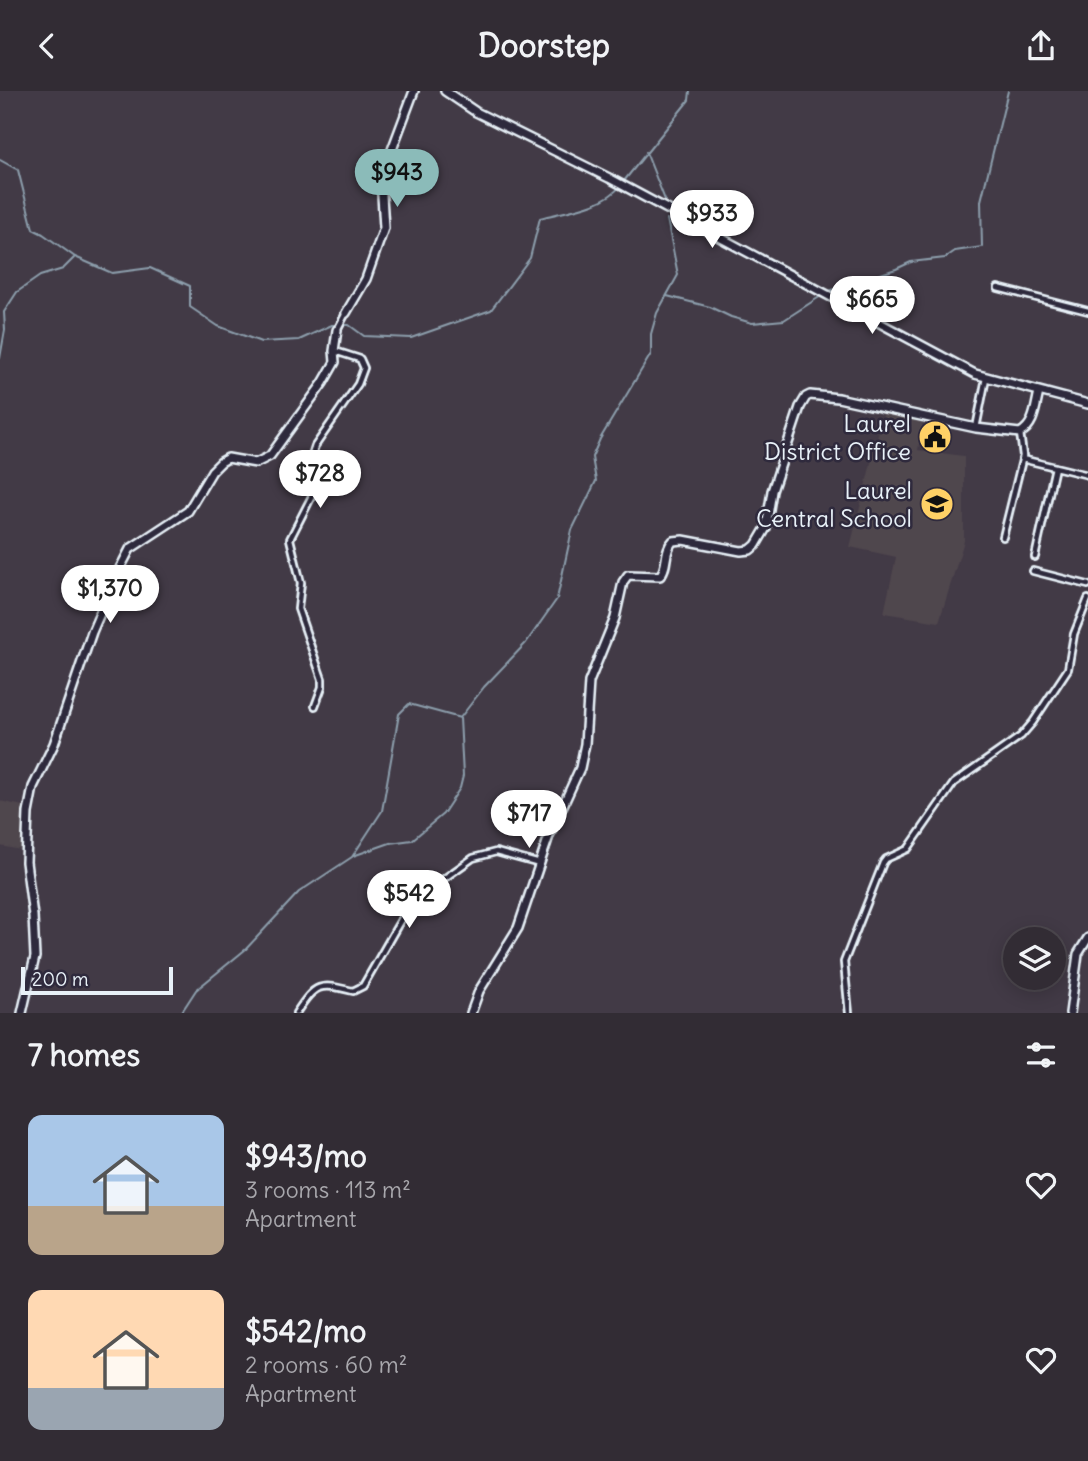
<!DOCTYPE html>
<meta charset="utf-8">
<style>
body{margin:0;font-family:Delius,sans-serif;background:#3d3840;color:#f1f3f6;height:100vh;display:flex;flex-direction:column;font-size:26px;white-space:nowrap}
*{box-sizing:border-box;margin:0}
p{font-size:23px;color:#a8a7ac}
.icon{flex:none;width:38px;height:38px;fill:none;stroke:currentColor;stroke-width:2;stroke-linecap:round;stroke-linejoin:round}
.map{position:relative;height:922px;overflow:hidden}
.details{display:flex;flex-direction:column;background:#322c34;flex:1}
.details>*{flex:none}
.controls{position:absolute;left:1003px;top:836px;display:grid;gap:14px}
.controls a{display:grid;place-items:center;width:63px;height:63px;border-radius:50%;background:#322c34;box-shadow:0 4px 18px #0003,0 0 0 2px #4d484f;font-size:35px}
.scale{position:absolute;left:21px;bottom:18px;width:152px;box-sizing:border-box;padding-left:7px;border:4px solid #e8f1f8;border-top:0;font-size:19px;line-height:24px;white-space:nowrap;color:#e8f1f8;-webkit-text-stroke:5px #2f2a3d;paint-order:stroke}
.price{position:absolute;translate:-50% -60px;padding:0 16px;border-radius:24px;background:#fff;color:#222;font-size:23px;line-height:46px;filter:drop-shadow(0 2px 4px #0008)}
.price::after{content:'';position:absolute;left:50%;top:42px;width:21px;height:16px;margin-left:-10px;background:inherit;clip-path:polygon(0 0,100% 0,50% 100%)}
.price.on{background:#8bbbb9;color:#111}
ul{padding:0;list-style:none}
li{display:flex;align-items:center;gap:21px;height:175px;padding:0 28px}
li span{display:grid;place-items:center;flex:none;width:196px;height:140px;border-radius:14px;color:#555}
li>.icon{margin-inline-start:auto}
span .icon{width:84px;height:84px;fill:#fffc;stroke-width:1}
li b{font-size:30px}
h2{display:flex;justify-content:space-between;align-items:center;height:84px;padding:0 28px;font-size:30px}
header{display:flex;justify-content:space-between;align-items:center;height:91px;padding:0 28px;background:#322c34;font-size:32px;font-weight:700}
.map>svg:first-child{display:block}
</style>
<header><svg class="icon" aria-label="back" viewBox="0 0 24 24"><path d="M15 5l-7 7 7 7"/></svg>Doorstep<svg class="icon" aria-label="share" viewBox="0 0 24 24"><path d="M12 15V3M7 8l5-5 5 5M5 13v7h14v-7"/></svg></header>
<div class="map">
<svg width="1088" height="922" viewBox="0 0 1088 922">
<rect width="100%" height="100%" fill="#423a46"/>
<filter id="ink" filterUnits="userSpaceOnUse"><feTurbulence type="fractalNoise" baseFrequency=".0143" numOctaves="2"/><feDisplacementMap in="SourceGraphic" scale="14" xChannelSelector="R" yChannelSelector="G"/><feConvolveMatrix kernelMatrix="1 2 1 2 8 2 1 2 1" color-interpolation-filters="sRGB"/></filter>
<g filter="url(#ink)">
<!-- built -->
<path fill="#4f464d" d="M884,320L923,329L918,359L964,365V450L939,531L884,522L896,466L850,456Z
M0,710L28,716L21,759L0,755Z"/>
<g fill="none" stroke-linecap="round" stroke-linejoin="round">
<!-- stream -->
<path stroke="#8d9fad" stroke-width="2" d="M646,61L665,109
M0,69L18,79L33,138L43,143L75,166L112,182L150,177L190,195V216L218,235L261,251L299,249L332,234H349L364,245L411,247L491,219L530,167L540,127C564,120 605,116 621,94
M624,90L689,9L690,0
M829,200L896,178L911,171L945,167L955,160L982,156L981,110L1008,0
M667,205L710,216L731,226L752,232L784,229L821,205
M0,267L5,239L4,221L17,201L40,185L63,178L74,167
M353,765L390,752L412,749L443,723L460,697L463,685L460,627
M181,922L196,899L246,858L299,801L352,766L382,720L399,623L409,613L460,627L484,596L526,552L557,508L572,439L596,390L592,366L600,348L651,263V243L657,222L678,184L667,128"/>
<defs>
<path id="street" d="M998,197L1088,220
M337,239L346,222
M976,337L986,287
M1022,368L1088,384
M1003,446L1023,365L1020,342
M1035,466L1055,376
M1033,480L1088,494
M315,615L322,596V588L298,518L301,492L290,448L313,403L312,364L315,355L358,293L364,277L360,268L335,260
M296,922C316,892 319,892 353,900L363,895L411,811L473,767L496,761L540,773
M849,922L844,871L883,772L886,768L908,758L954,692L1021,645L1033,631L1068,578L1074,543L1088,508"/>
<path id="secondary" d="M445,0L476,21L609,87L975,283L1088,313
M346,222L366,188L384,137L381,88L414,0
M22,922L35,866L33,825L26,771L28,722L33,696L54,653L92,541L116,485L130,458L188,420L212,380L221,371L228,367L256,372L270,365L323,292L335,271L334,260L337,239
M471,922L479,900L518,837L549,745L580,677L585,653L589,591L615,527L623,491L628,484L660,485C669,475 663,460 673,450L683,449L741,460L750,459L756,454L766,437L772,400L800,316L806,306L810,304L838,307L976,337L1020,342C1035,334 1035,316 1039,301
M1070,922L1078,863L1088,847"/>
</defs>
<!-- street casing -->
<use href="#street" stroke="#e8f1f8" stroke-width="10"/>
<!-- secondary casing -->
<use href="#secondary" stroke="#e8f1f8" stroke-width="12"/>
<!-- street -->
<use href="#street" stroke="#2f2a3d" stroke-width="4.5"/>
<!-- secondary -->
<use href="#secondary" stroke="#2f2a3d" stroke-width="7"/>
</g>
</g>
<!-- icons -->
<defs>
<symbol id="civic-disc" viewBox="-11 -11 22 22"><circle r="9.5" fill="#ffd166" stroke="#2f2a3d"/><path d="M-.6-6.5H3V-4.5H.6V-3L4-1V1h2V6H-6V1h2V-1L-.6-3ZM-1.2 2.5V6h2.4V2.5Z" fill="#111"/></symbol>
<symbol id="school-disc" viewBox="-11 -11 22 22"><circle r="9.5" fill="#ffd166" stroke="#2f2a3d"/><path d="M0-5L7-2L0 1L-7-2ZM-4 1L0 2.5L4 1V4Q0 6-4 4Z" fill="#111"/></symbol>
</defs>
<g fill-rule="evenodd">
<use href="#civic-disc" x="916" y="327" width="38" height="38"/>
<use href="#school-disc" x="918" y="394" width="38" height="38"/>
</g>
<g text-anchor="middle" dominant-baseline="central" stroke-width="5" stroke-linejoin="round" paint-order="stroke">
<!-- poi labels -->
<g font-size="24" fill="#e8f1f8" stroke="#2f2a3d" text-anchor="end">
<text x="911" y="332">Laurel<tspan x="911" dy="28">District Office</tspan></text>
<text x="912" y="399">Laurel<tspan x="912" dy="28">Central School</tspan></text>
</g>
</g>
</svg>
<div class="controls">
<a><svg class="icon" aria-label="layers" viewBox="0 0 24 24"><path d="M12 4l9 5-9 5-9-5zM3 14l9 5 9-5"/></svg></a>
</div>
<div class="scale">200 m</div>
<b class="price on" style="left:397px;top:118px">$943</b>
<b class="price" style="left:712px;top:159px">$933</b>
<b class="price" style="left:872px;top:245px">$665</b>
<b class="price" style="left:320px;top:419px">$728</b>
<b class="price" style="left:110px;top:534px">$1,370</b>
<b class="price" style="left:529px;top:759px">$717</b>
<b class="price" style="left:409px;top:839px">$542</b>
</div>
<section class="details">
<h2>7 homes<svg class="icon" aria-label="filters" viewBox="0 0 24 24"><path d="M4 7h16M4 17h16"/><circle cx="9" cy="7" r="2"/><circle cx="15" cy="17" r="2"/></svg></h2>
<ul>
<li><span style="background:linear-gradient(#a9c7e8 65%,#b9a48a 0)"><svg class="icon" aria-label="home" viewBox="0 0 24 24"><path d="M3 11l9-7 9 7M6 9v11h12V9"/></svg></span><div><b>$943/mo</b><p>3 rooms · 113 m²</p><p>Apartment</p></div><svg class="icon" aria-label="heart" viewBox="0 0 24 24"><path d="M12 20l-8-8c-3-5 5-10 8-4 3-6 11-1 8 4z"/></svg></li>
<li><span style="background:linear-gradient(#ffd9b3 70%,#9aa5b1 0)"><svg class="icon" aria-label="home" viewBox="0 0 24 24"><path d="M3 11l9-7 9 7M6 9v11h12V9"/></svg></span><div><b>$542/mo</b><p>2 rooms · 60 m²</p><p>Apartment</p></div><svg class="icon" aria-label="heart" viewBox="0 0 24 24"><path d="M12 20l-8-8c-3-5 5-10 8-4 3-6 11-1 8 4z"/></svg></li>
</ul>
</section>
